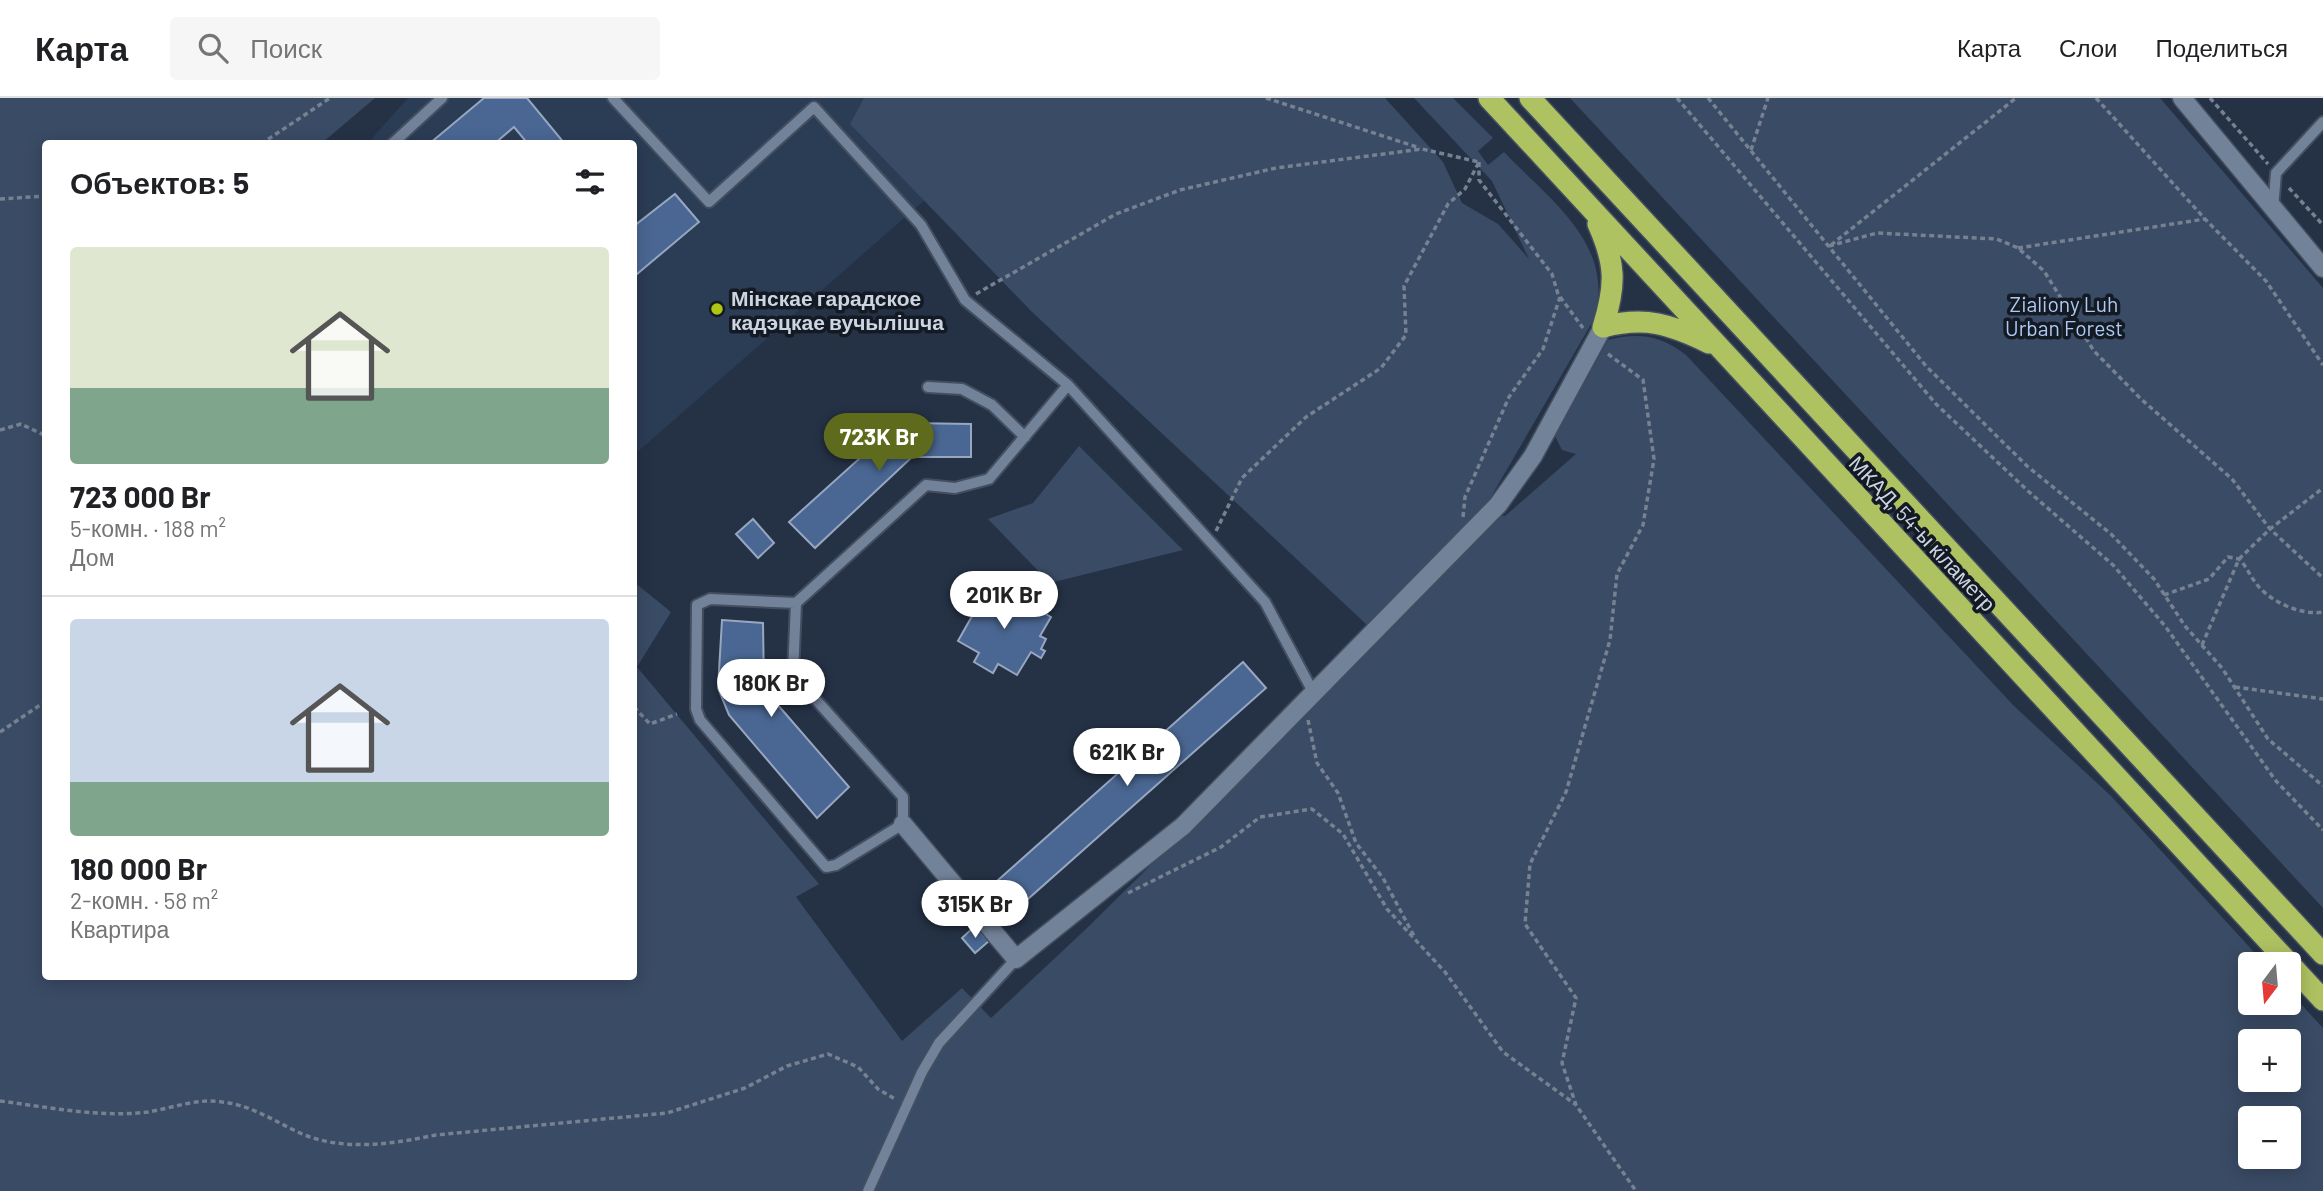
<!DOCTYPE html>
<html lang="ru">
<meta charset="utf-8">
<style>
body{margin:0;font-family:Barlow,sans-serif;background:#f6f6f6;color:#202124;height:100vh;display:flex;flex-direction:column;font-size:26px;white-space:nowrap}
*{box-sizing:border-box;margin:0}
p{font-size:23px;color:#757577}
.icon{flex:none;width:38px;height:38px;fill:none;stroke:currentColor;stroke-width:2;stroke-linecap:round;stroke-linejoin:round}
.map{position:relative;flex:1;overflow:hidden}
.details{position:absolute;left:42px;top:42px;width:595px;height:840px;display:flex;flex-direction:column;background:#fff;border-radius:7px;box-shadow:0 4px 18px #0003}
.details>*{flex:none}
.needle{width:46px;rotate:196deg}
.fabs{position:absolute;left:2238px;top:854px;display:grid;gap:14px}
.fabs a{display:grid;place-items:center;width:63px;height:63px;border-radius:7px;background:#fff;box-shadow:0 4px 18px #0003;font-size:35px}
.price{position:absolute;translate:-50% -60px;padding:0 16px;border-radius:24px;background:#fff;color:#222;font-size:23px;line-height:46px;filter:drop-shadow(0 2px 4px #0008)}
.price::after{content:'';position:absolute;left:50%;top:42px;width:21px;height:16px;margin-left:-10px;background:inherit;clip-path:polygon(0 0,100% 0,50% 100%)}
.price.selected{background:#5f6b1c;color:#fff}
ul{padding:0;list-style:none}
li{display:grid;align-content:center;gap:14px;height:371px;padding:0 28px}
li+li{border-top:2px solid #e0e0e0}
li span{display:grid;place-items:center;height:217px;border-radius:7px;color:#555}
li>.icon{margin-inline-start:auto}
span .icon{width:126px;height:126px;fill:#fffc;stroke-width:1}
li b{font-size:30px}
h2{display:flex;justify-content:space-between;align-items:center;height:84px;padding:0 28px;font-size:30px}
header{display:flex;align-items:center;gap:42px;box-sizing:border-box;height:98px;padding:0 35px;background:#fff;border-bottom:2px solid #e0e0e0}
header strong{font-size:33px}
nav{display:flex;gap:38px;margin-inline-start:auto;font-size:24px}
.search{width:490px;height:63px;background:#f6f6f6;display:flex;align-items:center;gap:18px;box-sizing:border-box;padding:0 24px;border-radius:7px;color:#757577;font-size:26px}
.map>svg:first-child{display:block}
</style>
<header>
<strong>Карта</strong>
<div class="search"><svg class="icon" aria-label="search" viewBox="0 0 24 24"><circle cx="10" cy="10" r="6"/><path d="M15 15l6 6"/></svg>Поиск</div>
<nav><a>Карта</a><a>Слои</a><a>Поделиться</a></nav>
</header>
<div class="map">
<svg width="2323" height="1093" viewBox="0 0 2323 1093">
<rect width="100%" height="100%" fill="#253246"/>
<!-- built -->
<path fill="#2b3c55" d="M408,0H911L968,64L634,357V46H367Z"/>
<!-- green -->
<path fill="#3a4b65" fill-rule="evenodd" d="M0,0H375L322,45L46,46V878H634V484L671,514L637,569L819,786L796,799L902,943L962,890L991,920L1086,831L1381,540L1031,213L850,26L864,0H1385L1443,64L1462,105L1498,126L1529,161L1492,83L1414,0H1453L1493,40L1478,53L1488,67L1504,54C1551,103 1616,147 1594,221L1480,418H1505L1576,356L1562,352L1555,338L1608,242C1638,234 1661,237 1686,257L2014,608L2111,698L2265,866H2250V905H2289V893L2323,930V1093H0ZM2250,943H2289V982H2250ZM2250,1020H2289V1059H2250Z
M1570,0H2160L2323,190V810Z
M1079,348L1183,452L1050,485L988,421L1033,405Z"/>
<!-- building -->
<path fill="#4a6793" stroke="#97a7c0" stroke-width="2" d="M484,0H527L565,46H528L514,29L494,46H429Z
M675,96L699,124L637,176L634,172V128Z
M908,325L971,326V359H912L815,450L789,424L891,332Z
M753,421L774,445L758,460L736,436Z
M992,485L1051,519L1040,538L1046,541L1041,551L1045,553L1041,560L1031,554L1017,577L998,566L993,575L974,564L979,555L958,543L980,504L976,502L983,489L988,492Z
M722,522L763,525L764,591L849,689L817,720L729,617L718,590Z
M1243,564L1266,590L1011,816L988,791Z
M975,828L989,843L975,855L962,840Z"/>
<g fill="none" stroke-linecap="round" stroke-linejoin="round">
<defs>
<path id="lane" d="M613,0L709,104L814,9L921,127L965,202L1068,287L1265,504L1313,594
M392,46L442,0
M2273,111L2276,75L2323,24
M928,289L962,291L992,307L1025,339
M796,505L793,576L903,699V726L836,767L826,769L700,622L696,611L697,507L710,501L796,505L926,387L955,390L989,381L1068,287
M868,1093L922,974L939,945L1016,861"/>
<path id="street" d="M2182,0L2323,170
M903,726L1016,861L1183,728L1498,407L1533,358L1603,229"/>
<path id="highway" d="M1489,0L2323,902
M1530,0L2323,856
M1598,126C1616,166 1616,187 1603,229
M1603,229C1645,218 1670,226 1709,245"/>
</defs>
<!-- lane casing -->
<use href="#lane" stroke="#434e5f" stroke-width="14"/>
<!-- street casing -->
<use href="#street" stroke="#434e5f" stroke-width="21"/>
<!-- highway casing -->
<use href="#highway" stroke="#434e5f" stroke-width="24"/>
<!-- path -->
<path stroke="#768191" stroke-width="3.5" stroke-dasharray="5 3.5" stroke-linecap="butt" d="M1266,0L1420,50
M1677,0L1936,306L2028,393L2113,467L2165,528L2276,683L2323,732
M1708,0L1926,268L2027,368L2111,436L2154,481L2185,528L2222,570L2268,641L2323,688
M2096,0L2205,121L2266,183L2323,267
M2210,0L2268,66
M261,46L330,0
M1751,52L1768,0
M1479,64V82L1552,176L1558,196L1583,230
M2289,90L2323,127
M0,101L46,98
M1831,147L2016,0
M1829,148L1877,135L1997,141L2018,150L2044,173L2094,253L2141,301L2232,381L2270,431L2323,480
M2018,150L2205,121
M976,196L1116,116L1180,92L1276,70L1422,51L1479,64
M1608,256L1643,282L1654,361L1643,427L1617,476L1610,542L1566,694L1530,766L1525,826L1576,900L1562,965L1576,1007L1636,1093
M0,332L21,326L46,338
M1463,419L1465,399L1509,299L1543,251L1560,199
M1216,433L1242,380L1306,319L1381,270L1406,237L1404,188L1448,106L1465,91L1478,66
M2164,497L2209,481L2228,459L2239,461C2247,469 2249,476 2255,484C2268,503 2301,518 2323,514
M2202,547L2239,461L2270,431L2323,390
M2235,589L2323,601
M634,609L650,626L677,616
M1308,622L1317,665L1338,695L1356,745L1383,780L1414,838
M0,634L46,603
M1128,795L1221,749L1260,719L1312,711L1343,736L1387,811L1445,874L1503,954L1575,1006
M0,1003C48,1009 100,1020 148,1014C173,1010 196,1000 222,1004C251,1007 274,1023 300,1035C343,1054 392,1046 436,1037L667,1015L745,990L787,968L828,956L858,969L878,991L895,1001"/>
<!-- lane -->
<use href="#lane" stroke="#728299" stroke-width="10"/>
<!-- street -->
<use href="#street" stroke="#728299" stroke-width="18"/>
<!-- highway -->
<use href="#highway" stroke="#afc262" stroke-width="21"/>
</g>
<!-- markers -->
<circle fill="#acc612" stroke="#141a23" stroke-width="2.5" cx="717" cy="211" r="7"/>
<g text-anchor="middle" dominant-baseline="central" stroke-width="7" stroke-linejoin="round" paint-order="stroke">
<!-- poi labels -->
<g font-size="21" font-weight="bold" fill="#ccd5e2" stroke="#141a23" text-anchor="start">
<text x="731" y="199">Мінскае гарадское<tspan x="731" dy="24">кадэцкае вучылішча</tspan></text>
</g>
<!-- park labels -->
<g font-size="21" fill="#aecaf2" stroke="#141a23">
<text x="2064" y="205">Zialiony Luh<tspan x="2064" dy="24">Urban Forest</tspan></text>
</g>
<!-- street labels -->
<g font-size="21" fill="#ccd5e2" stroke="#141a23">
<text transform="translate(1923 435) rotate(47)">МКАД, 54-ы кіламетр</text>
</g>
</g>
</svg>
<div class="fabs">
<a><svg class="needle" viewBox="-14 -14 28 28"><path d="M0-13l5 13h-10z" fill="#e53935"/><path d="M0 13l5-13h-10z" fill="#757577"/></svg></a>
<a>+</a>
<a>−</a>
</div>
<b class="price selected" style="left:879px;top:375px">723K Br</b>
<b class="price" style="left:1004px;top:533px">201K Br</b>
<b class="price" style="left:771px;top:621px">180K Br</b>
<b class="price" style="left:1127px;top:690px">621K Br</b>
<b class="price" style="left:975px;top:842px">315K Br</b>
<section class="details">
<h2>Объектов: 5<svg class="icon" aria-label="filters" viewBox="0 0 24 24"><path d="M4 7h16M4 17h16"/><circle cx="9" cy="7" r="2"/><circle cx="15" cy="17" r="2"/></svg></h2>
<ul>
<li><span style="background:linear-gradient(#dfe7d0 65%,#7fa58c 0)"><svg class="icon" aria-label="home" viewBox="0 0 24 24"><path d="M3 11l9-7 9 7M6 9v11h12V9"/></svg></span><div><b>723 000 Br</b><p>5-комн. · 188 m²</p><p>Дом</p></div></li>
<li><span style="background:linear-gradient(#c9d6e8 75%,#7fa58c 0)"><svg class="icon" aria-label="home" viewBox="0 0 24 24"><path d="M3 11l9-7 9 7M6 9v11h12V9"/></svg></span><div><b>180 000 Br</b><p>2-комн. · 58 m²</p><p>Квартира</p></div></li>
</ul>
</section>
</div>
